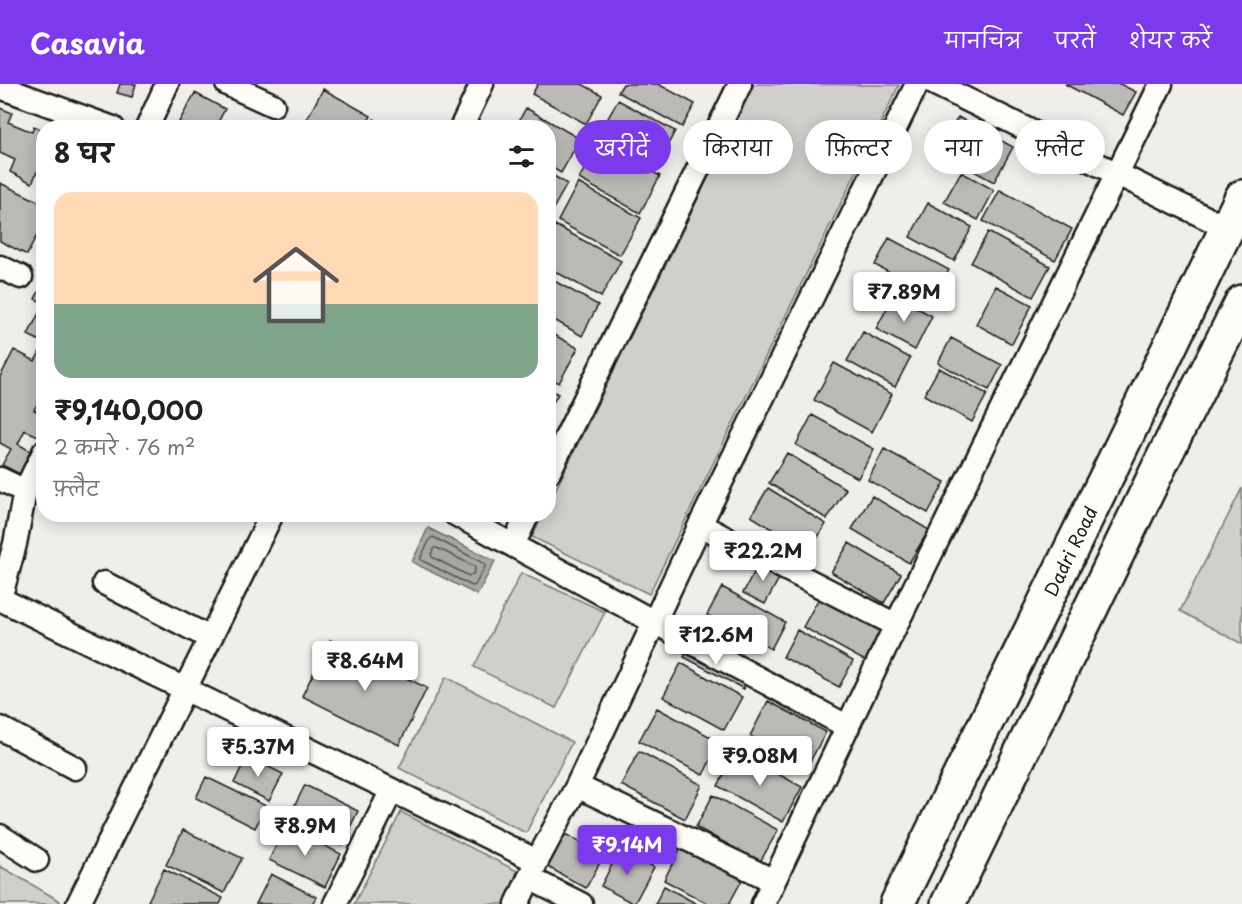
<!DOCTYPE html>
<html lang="hi">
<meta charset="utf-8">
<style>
body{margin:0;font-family:"Playpen Sans","Playpen Sans Deva",sans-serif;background:#f2f2f2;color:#202124;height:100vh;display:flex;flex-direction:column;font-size:22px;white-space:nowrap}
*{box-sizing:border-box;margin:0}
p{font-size:20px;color:#757577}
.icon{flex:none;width:33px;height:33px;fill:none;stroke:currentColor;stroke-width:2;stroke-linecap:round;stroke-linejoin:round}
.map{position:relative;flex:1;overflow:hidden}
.details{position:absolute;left:36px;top:36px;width:520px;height:402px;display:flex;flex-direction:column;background:#fff;border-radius:24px;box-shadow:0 3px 15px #0003}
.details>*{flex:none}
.guide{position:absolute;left:574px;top:36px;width:570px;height:54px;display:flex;gap:12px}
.price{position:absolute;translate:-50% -51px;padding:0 14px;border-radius:6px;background:#fff;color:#222;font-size:20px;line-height:39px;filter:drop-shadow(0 2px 3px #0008)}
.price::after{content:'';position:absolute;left:50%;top:36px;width:18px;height:14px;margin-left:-9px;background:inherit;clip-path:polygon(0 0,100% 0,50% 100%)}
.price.on{background:#7c3aed;color:#fff}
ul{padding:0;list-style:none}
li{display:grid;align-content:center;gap:12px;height:318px;padding:0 18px}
li span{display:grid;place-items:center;height:186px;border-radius:18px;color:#555}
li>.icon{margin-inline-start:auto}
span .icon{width:108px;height:108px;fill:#fffc;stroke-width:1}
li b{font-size:26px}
h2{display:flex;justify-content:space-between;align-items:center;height:72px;padding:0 18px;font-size:26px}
.chip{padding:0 21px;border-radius:27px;background:#fff;box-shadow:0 3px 15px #0003;font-size:21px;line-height:54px}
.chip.on{background:#7c3aed;color:#fff}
header{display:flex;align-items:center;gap:36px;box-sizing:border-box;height:84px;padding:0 30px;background:#7c3aed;color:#fff}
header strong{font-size:28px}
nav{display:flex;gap:33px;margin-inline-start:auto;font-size:21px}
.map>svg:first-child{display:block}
</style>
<header>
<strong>Casavia</strong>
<nav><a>मानचित्र</a><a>परतें</a><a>शेयर करें</a></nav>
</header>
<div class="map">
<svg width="1242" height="820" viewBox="0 0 1242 820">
<rect width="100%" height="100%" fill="#f0eeea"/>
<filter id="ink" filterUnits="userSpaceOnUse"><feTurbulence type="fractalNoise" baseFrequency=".0167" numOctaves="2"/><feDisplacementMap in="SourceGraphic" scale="12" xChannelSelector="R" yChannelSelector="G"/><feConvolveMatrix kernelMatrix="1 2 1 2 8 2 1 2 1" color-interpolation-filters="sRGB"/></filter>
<g filter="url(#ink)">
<!-- green -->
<path fill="#d0cfcc" stroke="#767674" stroke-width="1.5" d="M754,0L899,1L649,510L532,453L543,431L549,430V419Z
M1242,404V560L1180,527Z
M521,489L605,528L556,624L474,583Z
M446,593L572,658L526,749L399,684Z
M401,728L517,787L507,820H354Z
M0,782L60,817L58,820H0Z"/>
<!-- water -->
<path fill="#a8a7a3" stroke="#706f6d" stroke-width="1.5" d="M428,444L495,477L477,511L412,478Z"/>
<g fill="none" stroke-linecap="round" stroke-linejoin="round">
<!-- shore -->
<path stroke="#545452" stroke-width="1.5" d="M433,453L485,480V483L475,501L472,502L421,476V473L430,455Z
M434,464H437L474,482L475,485L473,490L469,492L432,473L431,470Z"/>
</g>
<!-- building -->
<path fill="#bbbab6" stroke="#1c1c1c" stroke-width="1.5" d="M120,0H136L132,13L117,9Z
M538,0H582L602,11L586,40L532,10Z
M623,0H658L695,20L682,43L618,8Z
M1065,0H1120L1136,8L1123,31Z
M323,5L371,32L364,44H302Z
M195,9L225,25L215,44H189L179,38Z
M618,16L675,47L657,81L600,49Z
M0,24L12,29L8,38L32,48L34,42L44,47V91L37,88L32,99L10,88L15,76L0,69Z
M526,24L580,55L561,89L549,82V44H515Z
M958,33L1013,63L994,98L939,68Z
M374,35L388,44H369Z
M237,38L247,44H234Z
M599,58L660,92L640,129L579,95Z
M961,88L994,106L978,136L944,118Z
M549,89L567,100L549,132Z
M0,99L44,120V137L27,171L0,157Z
M578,99L641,134L620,171L558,137Z
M1000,106L1072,145L1055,176L983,137Z
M928,119L972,143L954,177L910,153Z
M555,141L621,177L601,213L549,184V151Z
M988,148L1050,182L1033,213L971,179Z
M889,154L949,186L934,213L875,181Z
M549,194L598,221L582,252L549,233Z
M44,198V219L35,215Z
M996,202L1032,221L1012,260L976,240Z
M894,211L932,232L915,266L876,245Z
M44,219V259L28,251Z
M549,248L578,264L559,299L549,293Z
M863,248L910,274L895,303L847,277Z
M951,254L1002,281L989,306L938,279Z
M14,266L35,277L41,266L44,268V307L34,326L44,331V346L40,353L25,346L18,360L32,368L20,390L2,381L11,365L0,359V293Z
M834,279L892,310L872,348L814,316Z
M939,284L987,310L972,338L924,311Z
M549,305L558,310L549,325Z
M812,331L874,365L858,394L796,361Z
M884,365L945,398L928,429L868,396Z
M787,369L846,405L827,435L769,399Z
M768,404L826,440L809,468L751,432Z
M872,412L929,446L909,479L852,445Z
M849,459L901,490L884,519L831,488Z
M761,476L783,487L765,520L743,509Z
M722,503L785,538L771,565L707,531Z
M824,505L887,540L867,578L803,543Z
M797,546L853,577L839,603L783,573Z
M330,556L427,604L399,661L302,612Z
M693,560L746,592L744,605L684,573Z
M681,579L742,613L724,646L663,613Z
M768,617L826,648L807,683L750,652Z
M657,624L720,658L703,691L639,657Z
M639,667L702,701L685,735L621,701Z
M736,667L802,703L783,738L718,702Z
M247,672L283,690L269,717L234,699Z
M206,693L266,722L255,744L196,714Z
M305,701L358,727L341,761L288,735Z
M713,711L778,746L760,778L696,743Z
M286,742L341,770L325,803L269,776Z
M183,746L242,774L224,809L166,781Z
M563,749L604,771L586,804L546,782Z
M682,761L743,794L729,820H708L664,796Z
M620,765L654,783L634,820L601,802Z
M164,785L223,814L220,820H155L148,817Z
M271,790L316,813L312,820H256Z
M664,802L697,820H655Z"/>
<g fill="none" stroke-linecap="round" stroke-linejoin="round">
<defs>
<path id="street" d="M227,0L273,21
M935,0L1227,144
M0,3L113,44
M147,44L167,0
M461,44L482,0
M0,183L21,193
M549,388L740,0
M0,395L25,407L15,460L0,515
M25,407L44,368
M455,430C586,500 716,572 848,643
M700,441L896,541
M513,461L528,430
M104,499L210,554
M0,515L537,777
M0,644L75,684
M577,702L774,797
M0,752L37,776
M529,794L581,820
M78,820L272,430
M335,820L392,706
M517,820L537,777L577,702L700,441L917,0
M763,820L896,541L1161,0"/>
<path id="highway" d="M897,820L1124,357L1242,113
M948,820L1162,377L1242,218"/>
</defs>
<!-- street casing -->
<use href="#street" stroke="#1c1c1c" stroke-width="27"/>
<!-- highway casing -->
<use href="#highway" stroke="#1c1c1c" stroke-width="38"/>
<!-- street -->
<use href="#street" stroke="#fdfcf7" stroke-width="22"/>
<!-- highway -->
<use href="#highway" stroke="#fdfcf7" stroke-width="33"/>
</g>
</g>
<g text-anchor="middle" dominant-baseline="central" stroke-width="4.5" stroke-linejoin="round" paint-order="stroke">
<!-- street labels -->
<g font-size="18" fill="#1c1c1c" stroke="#fdfcf7">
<text transform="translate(1070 467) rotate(-64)">Dadri Road</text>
</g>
</g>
</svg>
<b class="price" style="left:904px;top:239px">₹7.89M</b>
<b class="price" style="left:763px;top:498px">₹22.2M</b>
<b class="price" style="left:716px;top:582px">₹12.6M</b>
<b class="price" style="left:365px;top:608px">₹8.64M</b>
<b class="price" style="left:258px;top:694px">₹5.37M</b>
<b class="price" style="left:760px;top:703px">₹9.08M</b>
<b class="price" style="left:305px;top:773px">₹8.9M</b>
<b class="price on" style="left:627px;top:792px">₹9.14M</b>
<div class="guide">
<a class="chip on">खरीदें</a>
<a class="chip">किराया</a>
<a class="chip">फ़िल्टर</a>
<a class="chip">नया</a>
<a class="chip">फ़्लैट</a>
</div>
<section class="details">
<h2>8 घर<svg class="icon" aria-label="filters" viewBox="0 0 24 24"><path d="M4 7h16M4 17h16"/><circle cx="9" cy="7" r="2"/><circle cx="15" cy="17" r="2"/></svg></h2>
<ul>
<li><span style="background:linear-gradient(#ffd9b3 60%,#7fa58c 0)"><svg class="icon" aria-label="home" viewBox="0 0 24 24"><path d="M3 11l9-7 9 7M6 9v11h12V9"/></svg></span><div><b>₹9,140,000</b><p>2 कमरे · 76 m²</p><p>फ़्लैट</p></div></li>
</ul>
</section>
</div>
